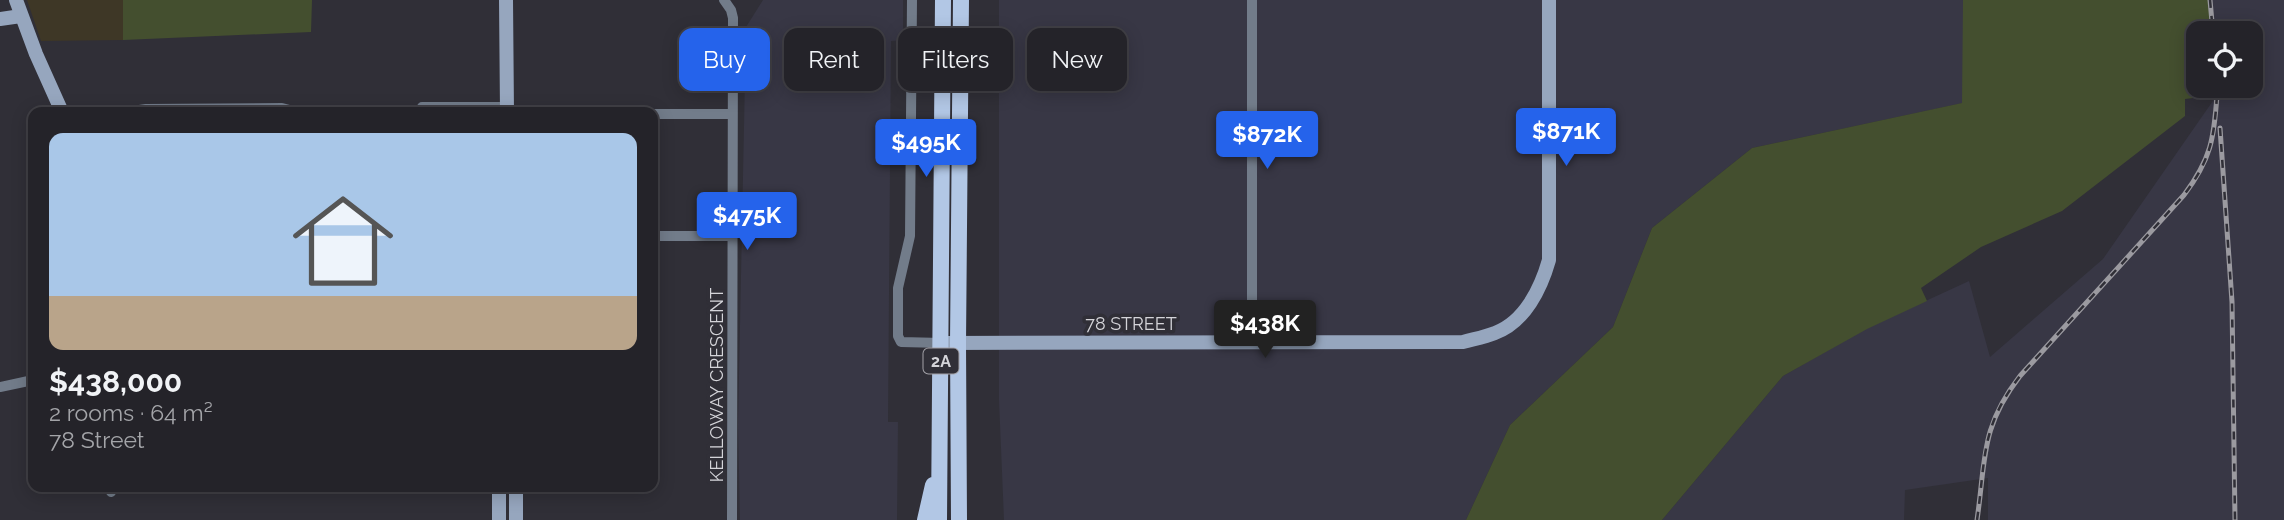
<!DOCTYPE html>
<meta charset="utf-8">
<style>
body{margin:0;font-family:Raleway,sans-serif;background:#2c2b31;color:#f1f3f6;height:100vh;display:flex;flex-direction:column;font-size:26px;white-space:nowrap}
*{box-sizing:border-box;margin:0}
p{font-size:23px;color:#a3a4a8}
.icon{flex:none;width:38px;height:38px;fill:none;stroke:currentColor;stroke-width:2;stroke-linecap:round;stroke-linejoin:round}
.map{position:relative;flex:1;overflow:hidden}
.side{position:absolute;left:28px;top:107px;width:630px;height:385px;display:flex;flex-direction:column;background:#242329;border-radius:14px;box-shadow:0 4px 18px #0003,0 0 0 2px #414046}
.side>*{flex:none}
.hud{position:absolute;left:679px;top:28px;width:665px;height:63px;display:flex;gap:14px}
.buttons{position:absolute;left:2186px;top:21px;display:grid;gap:14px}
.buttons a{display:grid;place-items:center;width:77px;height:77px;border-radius:14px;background:#242329;box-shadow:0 4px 18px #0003,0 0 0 2px #414046;font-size:35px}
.price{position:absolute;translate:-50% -60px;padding:0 16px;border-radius:7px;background:#2563eb;color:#fff;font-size:23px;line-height:46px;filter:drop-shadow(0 2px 4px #0008)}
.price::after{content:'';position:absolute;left:50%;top:42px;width:21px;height:16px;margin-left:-10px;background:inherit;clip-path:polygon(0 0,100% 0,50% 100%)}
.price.on{background:#222;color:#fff}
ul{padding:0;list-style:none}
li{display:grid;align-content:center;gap:14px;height:371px;padding:0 21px}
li+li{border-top:2px solid #414046}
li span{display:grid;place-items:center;height:217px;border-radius:14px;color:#555}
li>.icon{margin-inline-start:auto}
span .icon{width:126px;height:126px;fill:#fffc;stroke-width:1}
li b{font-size:30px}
.pill{padding:0 24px;border-radius:14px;background:#242329;box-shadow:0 4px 18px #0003,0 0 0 2px #414046;font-size:24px;line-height:63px}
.pill.on{background:#2563eb;color:#fff}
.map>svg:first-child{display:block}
</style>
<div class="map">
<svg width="2284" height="520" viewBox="0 0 2284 520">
<rect width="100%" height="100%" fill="#302f37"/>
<!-- built -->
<path fill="#383745" d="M763,0H903V40L891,41L888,422H898L897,520H740L738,425L746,27Z
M999,0H1963V103L1752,148L1652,228L1613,327L1510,425L1466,520H1004L999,400Z
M2210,0H2284V520H1988V478L1905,490L1904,520H1662L1783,376L1867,328L1969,281L1990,357L2103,259L2217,95V86H2250V33H2213Z"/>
<!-- education -->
<path fill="#3e3726" d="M27,0H123V40L41,41Z"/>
<!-- green -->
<path fill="#444f2f" d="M123,0H312L311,32L123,40Z
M1963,0H2210L2213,33H2198V86H2217V95L2185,99V116L2062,211L1981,247L1921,288L1927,301L1867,329L1783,376L1662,520H1466L1510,425L1613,327L1652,228L1752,148L1962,103Z"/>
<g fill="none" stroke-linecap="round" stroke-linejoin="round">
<!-- street -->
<path stroke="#727c8a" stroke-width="10" d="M724,0L731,10L733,18L732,520
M912,0L910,236L898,288V336L901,342L942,343
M422,107H507
M126,112L146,109L282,108L297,112
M653,114H732
M653,236H732
M1252,342V0
M0,387L33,380
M110,486L111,492"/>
<!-- secondary -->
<path stroke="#96a6be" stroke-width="14" d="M16,0L36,54L62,112
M506,0L507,112
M0,19L21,16
M942,343L1463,342C1474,339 1485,337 1495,333C1525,322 1541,288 1549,260V0
M516,486V520
M499,520V486"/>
<!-- primary -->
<path stroke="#b2c7e5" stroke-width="16" d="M925,520L933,485
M939,520L943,0
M959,520L958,343L961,0"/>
<defs>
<path id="rail" d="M2210,0L2213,33
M2220,128L2232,302L2235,520
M1977,520C1986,458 1980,428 2020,376L2184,195C2211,159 2214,139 2217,95"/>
</defs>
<!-- rail casing -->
<use href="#rail" stroke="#9b9aa0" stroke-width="5"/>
<!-- rail -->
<use href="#rail" stroke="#302f37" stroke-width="2.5" stroke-dasharray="8" stroke-linecap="butt"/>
</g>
<g text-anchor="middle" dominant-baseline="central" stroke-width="7" stroke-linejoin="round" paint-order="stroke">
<!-- shield labels -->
<rect fill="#302f37" stroke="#a3a2a8" stroke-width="2" x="923.5" y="348.5" width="35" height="25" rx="5"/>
<g font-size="16" font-weight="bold" fill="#d4d4d9">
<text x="941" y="361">2A</text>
</g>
<!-- street labels -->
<g font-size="18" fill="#d4d4d9" stroke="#302f37">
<text x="1131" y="323">78 STREET</text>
<text transform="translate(716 385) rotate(-90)">KELLOWAY CRESCENT</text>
</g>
</g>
</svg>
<div class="buttons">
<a><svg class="icon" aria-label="locate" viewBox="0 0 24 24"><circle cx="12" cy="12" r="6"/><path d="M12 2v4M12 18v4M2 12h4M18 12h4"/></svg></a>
</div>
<b class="price" style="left:1566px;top:168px">$871K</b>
<b class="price" style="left:1267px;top:171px">$872K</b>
<b class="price" style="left:926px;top:179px">$495K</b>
<b class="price" style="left:747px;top:252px">$475K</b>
<b class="price on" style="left:1265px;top:360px">$438K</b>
<div class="hud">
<a class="pill on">Buy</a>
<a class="pill">Rent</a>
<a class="pill">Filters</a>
<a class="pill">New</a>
</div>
<section class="side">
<ul>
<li><span style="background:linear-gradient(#a9c7e8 75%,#b9a48a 0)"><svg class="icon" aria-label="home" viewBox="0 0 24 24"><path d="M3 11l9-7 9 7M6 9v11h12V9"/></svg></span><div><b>$438,000</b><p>2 rooms · 64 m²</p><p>78 Street</p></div></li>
</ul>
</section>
</div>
